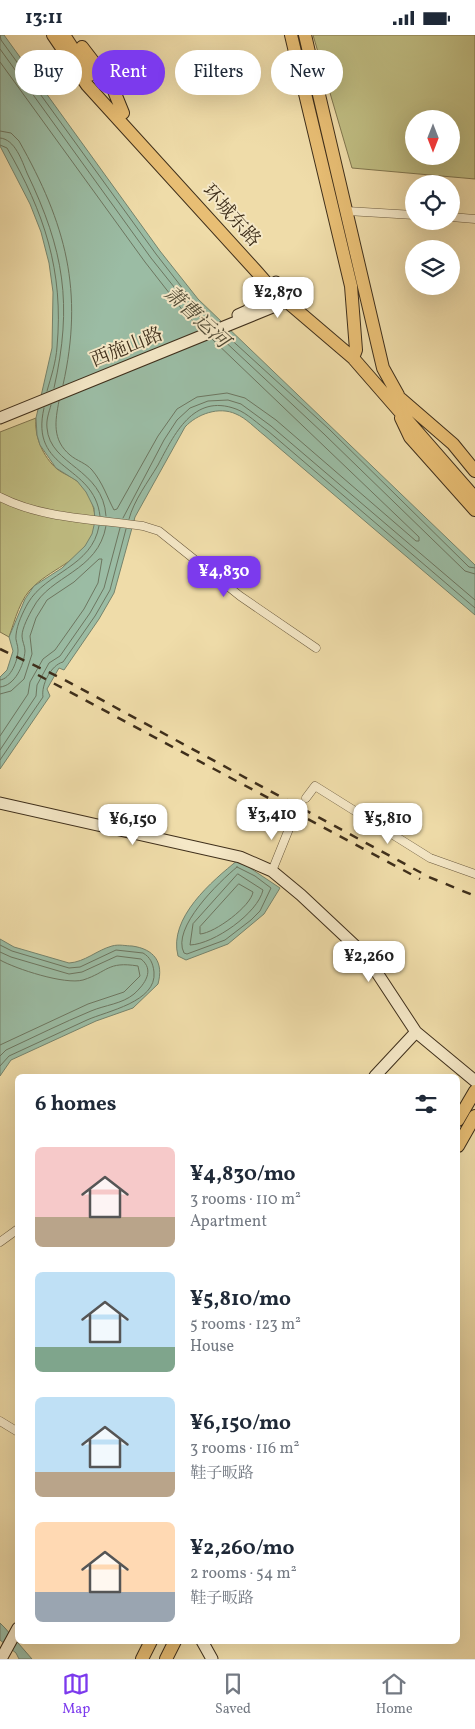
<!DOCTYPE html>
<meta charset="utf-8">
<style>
body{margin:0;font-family:Vollkorn,"Noto Serif SC",serif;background:#f2f2f3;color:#1f2937;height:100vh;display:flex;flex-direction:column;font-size:19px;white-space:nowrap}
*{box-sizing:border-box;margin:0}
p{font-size:16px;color:#747a83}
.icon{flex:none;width:28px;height:28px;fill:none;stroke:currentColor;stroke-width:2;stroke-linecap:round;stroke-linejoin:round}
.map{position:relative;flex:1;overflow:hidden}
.drawer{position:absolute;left:15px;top:1039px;width:445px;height:570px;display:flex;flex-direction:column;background:#fff;border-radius:8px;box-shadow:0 5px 20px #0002}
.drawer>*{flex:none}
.guide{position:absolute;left:15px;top:15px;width:445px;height:45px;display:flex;gap:10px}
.needle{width:32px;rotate:180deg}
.fabs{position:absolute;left:405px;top:75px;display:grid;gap:10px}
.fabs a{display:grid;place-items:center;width:55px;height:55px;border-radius:50%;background:#fff;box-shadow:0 5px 20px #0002;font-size:25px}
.price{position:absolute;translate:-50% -42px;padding:0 11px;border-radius:10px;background:#fff;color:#222;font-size:16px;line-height:32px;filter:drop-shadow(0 1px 2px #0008)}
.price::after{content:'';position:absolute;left:50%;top:30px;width:15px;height:11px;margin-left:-8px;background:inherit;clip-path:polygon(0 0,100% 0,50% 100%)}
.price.active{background:#7c3aed;color:#fff}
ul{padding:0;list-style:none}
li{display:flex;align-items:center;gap:15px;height:125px;padding:0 20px}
li span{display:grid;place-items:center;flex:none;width:140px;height:100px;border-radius:8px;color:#555}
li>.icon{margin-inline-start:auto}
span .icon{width:60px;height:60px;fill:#fffc;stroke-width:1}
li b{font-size:21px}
h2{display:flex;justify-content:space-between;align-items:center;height:60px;padding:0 20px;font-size:21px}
.chip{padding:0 18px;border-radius:22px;background:#fff;box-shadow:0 5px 20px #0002;font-size:18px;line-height:45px}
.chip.active{background:#7c3aed;color:#fff}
.status{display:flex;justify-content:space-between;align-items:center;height:35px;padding:0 25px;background:#fff;direction:ltr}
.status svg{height:14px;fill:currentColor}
.dock{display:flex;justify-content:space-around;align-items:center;height:70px;border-top:1px solid #e0e1e3;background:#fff;font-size:14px;color:#747a83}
.dock a{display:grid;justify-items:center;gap:2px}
.dock .active{color:#7c3aed}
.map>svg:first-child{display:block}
</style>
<div class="status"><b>13:11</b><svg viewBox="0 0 49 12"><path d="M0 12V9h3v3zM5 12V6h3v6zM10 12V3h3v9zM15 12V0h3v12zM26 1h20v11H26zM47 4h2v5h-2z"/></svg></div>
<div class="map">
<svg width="475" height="1624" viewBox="0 0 475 1624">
<rect width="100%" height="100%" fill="#efdca9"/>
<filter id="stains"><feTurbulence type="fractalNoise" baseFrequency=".004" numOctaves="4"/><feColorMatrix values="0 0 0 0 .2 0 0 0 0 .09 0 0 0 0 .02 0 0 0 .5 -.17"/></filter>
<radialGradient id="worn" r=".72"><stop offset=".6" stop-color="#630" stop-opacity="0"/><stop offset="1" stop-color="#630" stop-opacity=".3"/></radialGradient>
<!-- green -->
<path fill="#c0be83" stroke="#80764f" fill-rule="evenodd" d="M313,0H475V144L352,133ZM414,84H451V121H414Z
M36,383C34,401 43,422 57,434C63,439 71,441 77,446C90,457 98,477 94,494C86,524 54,532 34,551C20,563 15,585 9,602L0,597V397Z"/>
<!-- water -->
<path fill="#9bbca4" stroke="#76846d" d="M0,0H4L160,216L198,264L475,530V580L264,400C255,393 246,383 236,379C219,371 197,379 185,392L135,482L114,558L99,584L64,635L59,633L47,654L50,661L0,734V642L7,635L13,616L9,602L25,564L34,551L62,533L85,511L92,499L95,486L94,473L86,457L77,446L56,433L40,410L37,400L36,383L52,313L53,257L49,228L41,197L30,169L0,111Z
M238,825L280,853L264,879L228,909L186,925L178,921C168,883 212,846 238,825Z
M0,904L14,912L69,928C85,927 97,915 112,911C119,909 126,911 132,911C154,914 164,927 158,949L133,973L96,986L11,1025L0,1041Z
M0,1588L5,1593L32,1624H19L16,1618L0,1605Z"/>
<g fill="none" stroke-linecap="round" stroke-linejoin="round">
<!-- shore -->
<path stroke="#6d7660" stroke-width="1" d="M0,0L1,5L156,219L194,268L215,288
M0,14L151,223L190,272L209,291
M0,27L145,227L184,277L201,294
M0,96L11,98L19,106C66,189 84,256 63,350
M0,103C15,104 22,126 27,138C64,215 73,269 54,353
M0,110L7,113C44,177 64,236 57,312C56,327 51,342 47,356
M225,299L329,394L469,532L475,533
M219,301L324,399L465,536L475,539
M59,366C55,386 52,405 70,420C77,426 86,428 92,435C103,448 107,462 114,475L117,474L158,401L177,374L197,362L227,358L245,363L276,385L416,506H419V502L212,304
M51,370C49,377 46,385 47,393C50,431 103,433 106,481
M44,373C29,437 94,428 100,481
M123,483L164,405L177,385L190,373L208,366L228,365L241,369L271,391L475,565
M129,484C134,465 148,447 158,430C174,400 193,358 236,374C247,378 258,389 268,396L475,573
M0,645C11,644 18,625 18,615C18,610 15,605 16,600C17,589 23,577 28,568C46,537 92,532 99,491
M0,652C15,651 24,630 25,616C25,611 22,606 22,601C22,593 29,580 33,573C50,540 98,537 106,491
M0,659L11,656L24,644L32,619L30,601L36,583L47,565L74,547L99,524H102L98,548L84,574L55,615L43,624L30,647L28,659L0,701
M0,715L36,661L37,650L49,628L60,621L90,578L104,553L120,493
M0,725L43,662C41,650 51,630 63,627L95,581L110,555L126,494
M237,832L255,841L271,853L260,876L251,885L225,905L187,919L184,918C171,893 219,847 237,832Z
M238,839L263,855C258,878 214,909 190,910L193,889Z
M239,849L253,857C251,871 215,898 200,899V892Z
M0,910L12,916L69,933L80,932L116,915L143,918C150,922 153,928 154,937C157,967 107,976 87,985C61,997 35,1009 9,1021L0,1031
M0,917L11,922L69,939L82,937L117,921L141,924C155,935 145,949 134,959C122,969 105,970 91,976C62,988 34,1002 6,1015L0,1021
M0,925C16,934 65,950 83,945C108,937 107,926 138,931L140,941L124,957L88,969L0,1010"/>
<!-- street-tunnel -->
<path stroke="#ccb98d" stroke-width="8" stroke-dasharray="8 4" stroke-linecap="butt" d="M293,784L306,763"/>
<defs>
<path id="street" d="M347,176L414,180
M451,182L475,184
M0,462C43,484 96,484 143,491L159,496L240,561L316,613
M306,763L315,751L430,823L475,839
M272,836L293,784
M0,1207L18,1194
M0,1386L18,1397"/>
<path id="secondary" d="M238,280L247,276L276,247
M0,383L295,263
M0,768L240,822L272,836L301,860L366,921L416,997L475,1046
M375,1041L416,997
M202,1606L212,1624
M1,1624L18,1593"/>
<path id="primary" d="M53,0L87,50L257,237L271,253L353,323L475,463
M64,0L90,40
M291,0L351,251L356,315L353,323
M305,0L383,333L398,360
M82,12L112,51L123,78
M401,364L453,409L475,436
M401,383L410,402L475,475
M458,1085L475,1056
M458,1111L475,1081
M142,1624L151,1606
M166,1624L175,1606"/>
</defs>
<!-- street casing -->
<use href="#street" stroke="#6b5a3e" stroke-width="9"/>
<!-- secondary casing -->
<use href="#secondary" stroke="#3f2f1b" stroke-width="13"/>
<!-- primary casing -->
<use href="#primary" stroke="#3f2f1b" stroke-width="14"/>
<!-- street -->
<use href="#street" stroke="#f5e8c7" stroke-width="8"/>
<!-- secondary -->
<use href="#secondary" stroke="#f5e8c7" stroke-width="11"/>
<!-- primary -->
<use href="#primary" stroke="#e8be74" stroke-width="12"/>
<!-- rail -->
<path stroke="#3f2f1b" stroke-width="2.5" stroke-dasharray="9 9" stroke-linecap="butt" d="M0,614L63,644L429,842L475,861
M38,640L420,844"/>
</g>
<g text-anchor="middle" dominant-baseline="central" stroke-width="4" stroke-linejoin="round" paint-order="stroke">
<!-- street labels -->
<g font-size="19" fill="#3f2f1b" stroke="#f5e8c7">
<text transform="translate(231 181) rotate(48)">环城东路</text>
<text transform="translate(127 313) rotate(-22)">西施山路</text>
</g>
<!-- water labels -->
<g font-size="20" font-style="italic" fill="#514b36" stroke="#f5e8c7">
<text transform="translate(196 283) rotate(43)">萧曹运河</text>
</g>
</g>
<rect width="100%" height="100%" filter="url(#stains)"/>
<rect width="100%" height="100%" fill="url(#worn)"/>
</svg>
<div class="fabs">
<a><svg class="needle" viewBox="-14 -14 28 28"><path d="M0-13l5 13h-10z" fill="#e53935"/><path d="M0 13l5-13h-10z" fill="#747a83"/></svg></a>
<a><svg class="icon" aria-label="locate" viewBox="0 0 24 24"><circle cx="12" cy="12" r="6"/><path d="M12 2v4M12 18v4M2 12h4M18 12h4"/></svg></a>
<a><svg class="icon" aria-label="layers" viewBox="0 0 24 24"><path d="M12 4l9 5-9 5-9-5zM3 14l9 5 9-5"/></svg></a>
</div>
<b class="price" style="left:278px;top:284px">¥2,870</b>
<b class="price active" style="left:224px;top:563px">¥4,830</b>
<b class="price" style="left:272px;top:806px">¥3,410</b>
<b class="price" style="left:388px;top:810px">¥5,810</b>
<b class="price" style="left:133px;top:811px">¥6,150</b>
<b class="price" style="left:369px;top:948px">¥2,260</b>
<div class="guide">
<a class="chip">Buy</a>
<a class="chip active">Rent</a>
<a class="chip">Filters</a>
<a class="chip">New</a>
</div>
<section class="drawer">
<h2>6 homes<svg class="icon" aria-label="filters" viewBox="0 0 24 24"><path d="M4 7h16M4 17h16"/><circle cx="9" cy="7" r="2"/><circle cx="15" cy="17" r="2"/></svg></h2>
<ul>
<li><span style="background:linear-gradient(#f6c9c9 70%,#b9a48a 0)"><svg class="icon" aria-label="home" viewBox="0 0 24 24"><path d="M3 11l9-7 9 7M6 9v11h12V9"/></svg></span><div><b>¥4,830/mo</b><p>3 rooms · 110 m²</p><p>Apartment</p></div></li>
<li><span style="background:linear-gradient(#bfe0f5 75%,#7fa58c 0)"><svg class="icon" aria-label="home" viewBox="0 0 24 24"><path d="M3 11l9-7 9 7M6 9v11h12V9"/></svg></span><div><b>¥5,810/mo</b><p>5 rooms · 123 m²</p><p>House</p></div></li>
<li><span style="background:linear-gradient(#bfe0f5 75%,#b9a48a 0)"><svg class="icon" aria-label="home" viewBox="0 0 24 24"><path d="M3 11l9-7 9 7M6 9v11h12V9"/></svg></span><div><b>¥6,150/mo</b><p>3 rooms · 116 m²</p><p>鞋子畈路</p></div></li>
<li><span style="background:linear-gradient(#ffd9b3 70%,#9aa5b1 0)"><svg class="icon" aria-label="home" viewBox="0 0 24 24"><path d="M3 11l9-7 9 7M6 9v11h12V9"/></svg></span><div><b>¥2,260/mo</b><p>2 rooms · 54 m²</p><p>鞋子畈路</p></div></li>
</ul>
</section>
</div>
<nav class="dock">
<a class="active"><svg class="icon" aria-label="map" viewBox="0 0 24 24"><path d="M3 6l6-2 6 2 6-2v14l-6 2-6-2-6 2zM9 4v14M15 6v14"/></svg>Map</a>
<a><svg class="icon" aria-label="saved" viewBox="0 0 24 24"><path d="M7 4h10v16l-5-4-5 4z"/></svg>Saved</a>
<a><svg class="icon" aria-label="home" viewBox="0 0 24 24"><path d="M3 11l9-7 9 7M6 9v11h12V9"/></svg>Home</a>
</nav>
